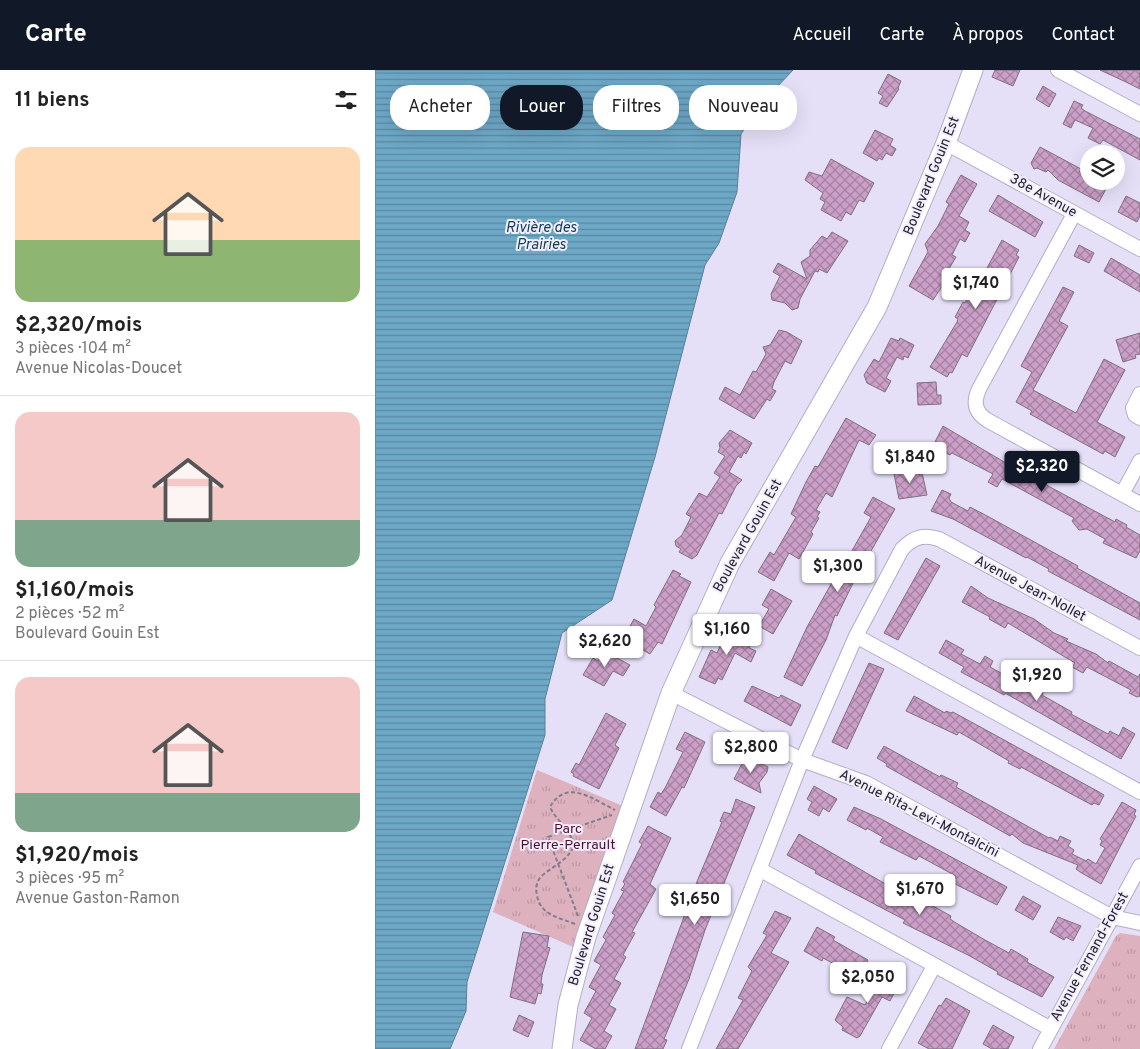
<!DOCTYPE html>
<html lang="fr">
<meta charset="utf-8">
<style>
body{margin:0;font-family:Overpass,sans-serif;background:#f6f6f6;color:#222;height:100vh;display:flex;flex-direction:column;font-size:19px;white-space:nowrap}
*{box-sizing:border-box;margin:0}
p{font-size:16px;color:#767676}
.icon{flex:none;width:28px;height:28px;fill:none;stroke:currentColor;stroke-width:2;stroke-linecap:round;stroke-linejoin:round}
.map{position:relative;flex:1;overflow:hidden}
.sheet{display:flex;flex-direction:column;background:#fff;width:375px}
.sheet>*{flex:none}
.hud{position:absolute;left:15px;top:15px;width:475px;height:45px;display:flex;gap:10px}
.buttons{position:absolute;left:705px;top:75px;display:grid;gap:10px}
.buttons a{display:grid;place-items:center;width:45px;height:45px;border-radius:50%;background:#fff;box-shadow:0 5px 20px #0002;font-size:25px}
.price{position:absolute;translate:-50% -42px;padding:0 11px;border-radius:5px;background:#fff;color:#222;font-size:16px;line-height:32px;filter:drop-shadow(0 1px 2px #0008)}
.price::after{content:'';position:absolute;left:50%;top:30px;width:15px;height:11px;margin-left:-8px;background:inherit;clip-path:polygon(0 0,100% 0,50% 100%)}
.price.selected{background:#111827;color:#fff}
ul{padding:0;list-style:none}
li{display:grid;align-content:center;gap:10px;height:265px;padding:0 15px}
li+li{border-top:1px solid #e0e0e0}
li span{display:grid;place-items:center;height:155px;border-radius:15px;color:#555}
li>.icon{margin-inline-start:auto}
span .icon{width:90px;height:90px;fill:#fffc;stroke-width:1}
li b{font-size:21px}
h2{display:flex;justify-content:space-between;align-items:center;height:60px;padding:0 15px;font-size:21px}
.chip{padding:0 18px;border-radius:20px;background:#fff;box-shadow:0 5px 20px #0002;font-size:18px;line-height:45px}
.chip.selected{background:#111827;color:#fff}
header{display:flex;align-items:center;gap:30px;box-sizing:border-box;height:70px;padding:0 25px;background:#111827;color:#fff}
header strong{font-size:24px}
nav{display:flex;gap:28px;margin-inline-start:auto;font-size:18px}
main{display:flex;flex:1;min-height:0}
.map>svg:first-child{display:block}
</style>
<header>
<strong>Carte</strong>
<nav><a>Accueil</a><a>Carte</a><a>À propos</a><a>Contact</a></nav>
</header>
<main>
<section class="sheet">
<h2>11 biens<svg class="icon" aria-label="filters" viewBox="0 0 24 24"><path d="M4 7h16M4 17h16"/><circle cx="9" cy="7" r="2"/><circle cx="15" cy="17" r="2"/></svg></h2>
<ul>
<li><span style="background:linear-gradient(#ffd9b3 60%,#8fb573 0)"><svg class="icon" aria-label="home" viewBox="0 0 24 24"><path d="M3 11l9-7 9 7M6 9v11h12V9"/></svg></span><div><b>$2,320/mois</b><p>3 pièces · 104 m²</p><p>Avenue Nicolas-Doucet</p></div></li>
<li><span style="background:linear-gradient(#f6c9c9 70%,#7fa58c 0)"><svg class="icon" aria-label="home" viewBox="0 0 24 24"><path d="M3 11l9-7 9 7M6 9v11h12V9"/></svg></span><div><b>$1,160/mois</b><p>2 pièces · 52 m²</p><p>Boulevard Gouin Est</p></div></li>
<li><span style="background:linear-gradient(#f6c9c9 75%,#7fa58c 0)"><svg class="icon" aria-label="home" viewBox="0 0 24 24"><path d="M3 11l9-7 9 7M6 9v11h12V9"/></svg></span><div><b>$1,920/mois</b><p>3 pièces · 95 m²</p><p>Avenue Gaston-Ramon</p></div></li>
</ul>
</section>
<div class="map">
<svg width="765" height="979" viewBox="0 0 765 979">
<defs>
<pattern id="grass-tufts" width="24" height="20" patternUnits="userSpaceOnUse" patternTransform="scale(1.25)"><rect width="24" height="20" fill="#deb1be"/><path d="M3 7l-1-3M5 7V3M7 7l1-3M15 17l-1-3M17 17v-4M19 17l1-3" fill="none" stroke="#be98a3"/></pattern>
<pattern id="water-rules" width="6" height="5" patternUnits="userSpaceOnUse" patternTransform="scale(1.25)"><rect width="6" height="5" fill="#6ea8c7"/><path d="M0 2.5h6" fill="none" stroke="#5a88a2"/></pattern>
<pattern id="building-cross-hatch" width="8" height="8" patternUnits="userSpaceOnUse" patternTransform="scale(1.25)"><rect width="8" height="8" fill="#cb9fc8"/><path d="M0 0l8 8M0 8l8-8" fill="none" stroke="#a581a3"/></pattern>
</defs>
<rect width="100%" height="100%" fill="#e5e0f8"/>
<!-- grass -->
<path fill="url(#grass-tufts)" d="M162,700L255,739L207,881L118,842Z
M745,863L765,866V979H679L741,866Z"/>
<!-- water -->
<path fill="url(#water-rules)" stroke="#588098" d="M0,0H418L385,35L366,64L362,122L344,173L330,195L280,387L237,530L187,563L170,629V665L92,912L91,941L75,979H0Z"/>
<!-- building -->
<path fill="url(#building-cross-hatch)" stroke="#816f80" d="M620,0H645L638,16L617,7Z
M725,0H765V19L751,12Z
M513,4L526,11L523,18L524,19L512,37L504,33L508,26L503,23Z
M668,16L681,24L674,37L661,29Z
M699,31L708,35L706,38L710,41L765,69V90L728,70L725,74L713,68L718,58L700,50L696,58L688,54Z
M500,60L518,69L515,75L521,79L517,86L511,83L507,90L504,88L502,91L488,83Z
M665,77L706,99L704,102L714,107V111H722L732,117L724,132L683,110L673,100L671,102L662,98L659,99L656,93Z
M456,89L499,113L489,132L484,130L476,145L471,142L466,151L446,140L450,132L445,129L448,123L430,110L434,102L447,106Z
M586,105L602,114L584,146L594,152L590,160L595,163L590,172L585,169L577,185L581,187L571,204L572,209L558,230L534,216L553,182L550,174L563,156L574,134L571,132Z
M623,125L668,152L660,167L614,141Z
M751,126L765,133V146L762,152L743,142Z
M457,162L473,171L452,203L444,199L443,202L440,201L425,229L423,238L417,240L410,233L397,230L396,224L405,206L398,202L403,193L432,209L426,192L435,186V180L447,166L452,169Z
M627,170L644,180L641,185L644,187L592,287L587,284L577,303L575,302L572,307L555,297L582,252L583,249L580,247L588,232L590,233L602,212L604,213Z
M704,175L719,183L714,193L699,186Z
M736,188L765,205V222L729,201Z
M688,217L699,222L684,251L693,256L658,320L701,343L729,289L750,300L722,352L750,367L740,387L730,381L728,384L673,354L655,344L657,341L641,332L657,302L646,296Z
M404,260L412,262L427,271L416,294L410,291L399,312L397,319L401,321L395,331L392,329L379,349L344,329L350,317L365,325L378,301L381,302L391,284L388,277L395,275Z
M765,263V284L760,285L761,288L748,292L741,270Z
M516,268L524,271L525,268L539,275L533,288L529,286L528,290L522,287L511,308L516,311L510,322L492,313L489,305L499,289L504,292Z
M561,312L562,325H566V334L543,335L542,313Z
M471,348L501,365L494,375L484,370L457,427L451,423L441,440L445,442L442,447L444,448L436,462L438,464L424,489L414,483L399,511L383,502L395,482L399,485L421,447L416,444L431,412L440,396L443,397Z
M568,356L636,396L740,452L741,449L752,455L751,457L765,465V481L761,488L728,473L730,469L712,459L704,460L697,451L699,448L627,409L622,417L613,412L618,404L577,383L575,385L558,376Z
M355,360L377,373L371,384L369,382L366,388L363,386L354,402L367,410L361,416L347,444L344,443L322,485L317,489L304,482L306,479L301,476L300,471L307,465L316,447L311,444L324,423L332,427L345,407L339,403L350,386L343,382L345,378L344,373Z
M546,398L552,425L524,429L519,404Z
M567,420L576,424L574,428L576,432L593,441L595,437L614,447L703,496L702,498L765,533V550L673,501L674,499L652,487L651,488L578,449L556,441Z
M498,427L520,439L480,509L462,546L460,545L451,570L427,616L409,607L432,557L460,507L458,506L461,499L469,483L474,486L496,447L489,443Z
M551,488L565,496L523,570L509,563Z
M298,500L306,504L304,506L316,512L287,574L283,572L275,584L248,569L259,549L271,556L281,537L279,535Z
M596,516L613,528L659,549L679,563L693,569L691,571L721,584L733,593L734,591L763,607L765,604V626L762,627L754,623L756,620L712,597L708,603L697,597L700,593L633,553L630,558L614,549L615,547L587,532Z
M396,519L417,531L398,564L384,556L394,539L387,535Z
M358,558L379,569L374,578L381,581L376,592L360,583L347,610L343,608L340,614L324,607L336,580L342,583L350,566H352Z
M571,570L589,580L586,584L605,594L610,586L618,591L615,597L650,616L651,615L668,623L667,625L697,642L696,644L733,664L735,661L744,666L748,657L760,664L746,689L630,623L629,625L586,602L589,597L564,583Z
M229,581L255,595L248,606L238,601L229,616L208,605L218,588L223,591Z
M494,593L509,599L472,679L457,672Z
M377,616L404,628L406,625L426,635L416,656L369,631Z
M539,626L570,643L571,641L576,643L578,642L724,722L729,725L724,735L719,733L717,735L646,697L645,699L633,693L634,691L584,662L582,665L531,641Z
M231,643L251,654L240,675L244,678L224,719L198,706L199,704L196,702L201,693L204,695Z
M310,662L330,672L309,718L307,717L291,746L275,737L283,722L286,724L290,718L308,682L301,679Z
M509,676L565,707L566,705L583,713L581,717L674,768L675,767L683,771L685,766L696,771L693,776L699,780L697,784L711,791L713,789L721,794L730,778L725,775L727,771L725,769L747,732L761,740L759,745L761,746L726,814L705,802L701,799L703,795L648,773L637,764L635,766L511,696L512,694L502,688Z
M371,686L393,697L392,702L384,713L386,723L359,709Z
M439,716L462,729L454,742L448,738L444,746L433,740L437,732L432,729Z
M361,729L380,737L330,860L314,909L289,969L292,970L288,979H260L323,809L347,752L345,751L349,742L356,744Z
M479,737L506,749L632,817L622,835L578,813L581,806L544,786L541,790L505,772L508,767L492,758L491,760L472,750Z
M273,756L296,768L275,814L281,819L257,862L260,863L248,885L251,887L239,909L246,913L234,935L241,939L229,961L237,966L230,979H221L205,970L217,948L209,943L221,921L214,917L226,895L219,891L231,870L228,867L240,845L237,843L249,821L246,820L250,814L248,812L267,774L264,772Z
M424,764L540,831L541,828L547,832L549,829L559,834L558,836L576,846L575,849L581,853L610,870L634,883L636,879L653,889L652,892L679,907L667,927L622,904L623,902L593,885L528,853L530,850L440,803L441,801L412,785Z
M648,826L666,836L658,850L640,840Z
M400,841L416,848L396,883L414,892L363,979H341L368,930L363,928L377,901L373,897L392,865L388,863Z
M683,847L706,856L698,871L691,867L689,870L675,862Z
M442,857L460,867L458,870L493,890L483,907L448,888L447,891L429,881Z
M148,862L174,866L172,877L175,878L167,905L166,914H168L166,924L163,923L160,934L135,927Z
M511,896L528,906L515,931L507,927L485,966L482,968L467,960L468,957L460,950L472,927L490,935Z
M571,928L595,941L577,979H554L543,973L564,935L566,936Z
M144,945L159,952L153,967L138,960Z
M618,955L639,967L633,979H617L608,974Z"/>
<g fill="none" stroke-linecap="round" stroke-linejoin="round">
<defs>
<path id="street" d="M683,0L765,44
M571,73L765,179
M699,144L604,319C598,332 600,342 612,350L765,434
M765,324L758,338L760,345L765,348
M747,424L765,391
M481,566L765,722
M296,623L427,690L491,713L737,847L765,853
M384,799L676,959
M314,979L427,690L481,566L527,479C539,467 548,464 564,469L765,578
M514,979L559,896
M665,979L765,796"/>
<path id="secondary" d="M187,979L193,935L211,867L296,623L355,493L502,237L571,73L598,0"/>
</defs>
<!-- street casing -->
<use href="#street" stroke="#b3adc5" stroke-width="16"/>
<!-- secondary casing -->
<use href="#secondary" stroke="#b3adc5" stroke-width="21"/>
<!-- path -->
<path stroke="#807d8d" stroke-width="2" stroke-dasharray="4 2.5" stroke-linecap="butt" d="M203,846L173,767L237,745
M200,854C183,847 165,845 162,825C160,817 162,809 169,804C180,795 191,791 198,778C198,759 182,753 175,737C191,708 218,729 240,740"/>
<!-- street -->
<use href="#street" stroke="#fff" stroke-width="14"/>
<!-- secondary -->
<use href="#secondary" stroke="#fff" stroke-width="19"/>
</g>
<g text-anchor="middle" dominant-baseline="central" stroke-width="4" stroke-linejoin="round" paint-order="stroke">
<!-- street labels -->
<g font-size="14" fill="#24222b" stroke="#f2eefd">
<text transform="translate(557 106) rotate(-68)">Boulevard Gouin Est</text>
<text transform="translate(668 126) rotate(29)">38e Avenue</text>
<text transform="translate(373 466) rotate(-61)">Boulevard Gouin Est</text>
<text transform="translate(655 519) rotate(28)">Avenue Jean-Nollet</text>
<text transform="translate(544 744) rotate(27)">Avenue Rita-Levi-Montalcini</text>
<text transform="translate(217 855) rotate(-73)">Boulevard Gouin Est</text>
<text transform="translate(715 887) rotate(-61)">Avenue Fernand-Forest</text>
</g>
<!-- park labels -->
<g font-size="14" fill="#530c2c" stroke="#f2eefd">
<text x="193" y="759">Parc<tspan x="193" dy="16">Pierre-Perrault</tspan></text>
</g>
<!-- water labels -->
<g font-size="15" font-style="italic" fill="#0d3e54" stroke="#f2eefd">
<text x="166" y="158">Rivière des<tspan x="166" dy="17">Prairies</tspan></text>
</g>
</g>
</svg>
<div class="buttons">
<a><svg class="icon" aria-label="layers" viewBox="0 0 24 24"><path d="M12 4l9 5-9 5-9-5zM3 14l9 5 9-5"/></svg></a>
</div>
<b class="price" style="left:601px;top:240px">$1,740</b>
<b class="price" style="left:535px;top:414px">$1,840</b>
<b class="price selected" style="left:667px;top:423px">$2,320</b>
<b class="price" style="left:463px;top:523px">$1,300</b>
<b class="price" style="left:352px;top:586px">$1,160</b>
<b class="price" style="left:230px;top:598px">$2,620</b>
<b class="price" style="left:662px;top:632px">$1,920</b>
<b class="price" style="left:376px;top:704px">$2,800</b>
<b class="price" style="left:545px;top:846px">$1,670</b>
<b class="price" style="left:320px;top:856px">$1,650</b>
<b class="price" style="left:493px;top:934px">$2,050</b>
<div class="hud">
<a class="chip">Acheter</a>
<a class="chip selected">Louer</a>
<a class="chip">Filtres</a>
<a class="chip">Nouveau</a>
</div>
</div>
</main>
